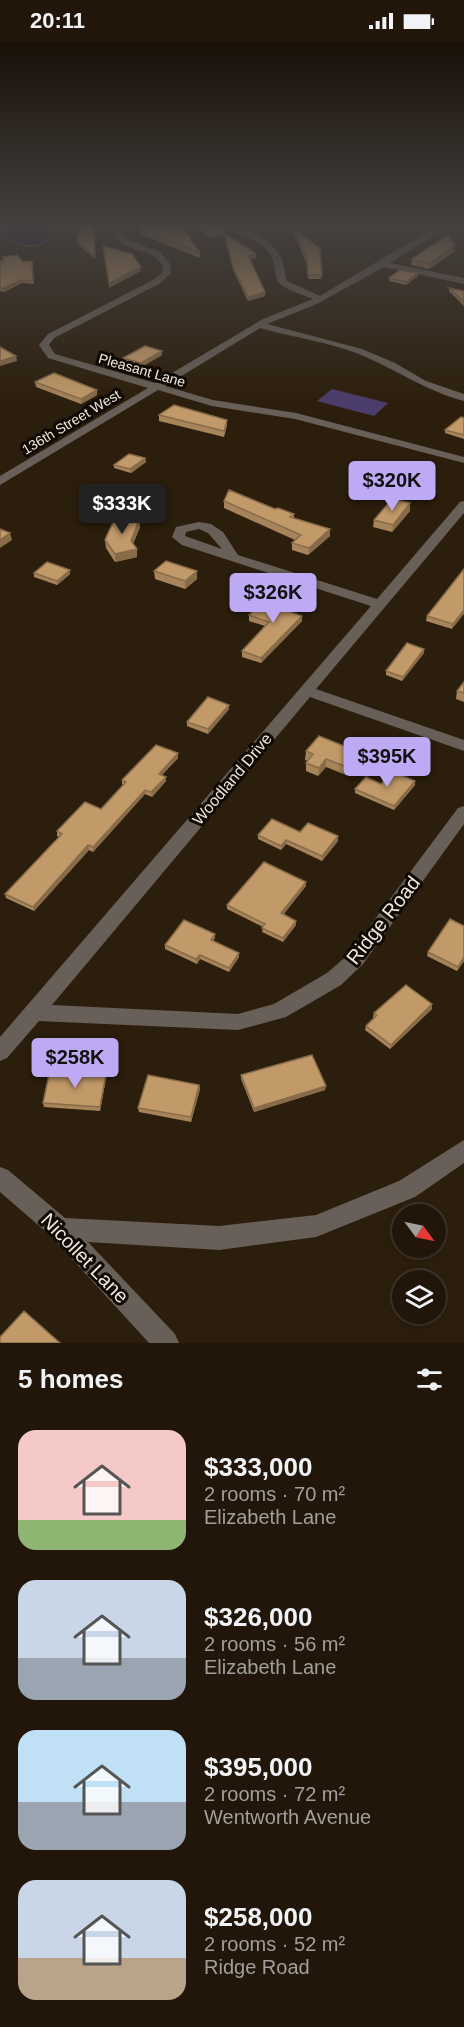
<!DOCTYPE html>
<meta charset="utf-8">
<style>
body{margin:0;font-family:Helvetica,sans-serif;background:#2d2317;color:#f1f3f6;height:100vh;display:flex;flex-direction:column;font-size:22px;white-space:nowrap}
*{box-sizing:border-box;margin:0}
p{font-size:20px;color:#a29f9c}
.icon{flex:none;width:33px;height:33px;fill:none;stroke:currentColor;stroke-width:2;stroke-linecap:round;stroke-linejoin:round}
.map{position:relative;height:1301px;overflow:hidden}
.side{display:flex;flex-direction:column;background:#211609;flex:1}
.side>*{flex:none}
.needle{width:39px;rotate:123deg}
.fabs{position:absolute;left:392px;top:1162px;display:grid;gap:12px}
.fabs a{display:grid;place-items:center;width:54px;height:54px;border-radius:50%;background:#211609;box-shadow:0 3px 9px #0003,0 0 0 2px #3e352a;font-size:30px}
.price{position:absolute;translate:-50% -51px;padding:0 14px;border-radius:6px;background:#bea9f4;color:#111;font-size:20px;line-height:39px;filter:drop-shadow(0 2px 3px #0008)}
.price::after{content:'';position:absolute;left:50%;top:36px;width:18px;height:14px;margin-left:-9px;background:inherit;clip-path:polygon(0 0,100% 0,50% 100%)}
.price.active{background:#222;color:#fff}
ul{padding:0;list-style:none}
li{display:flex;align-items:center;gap:18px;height:150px;padding:0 18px}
li span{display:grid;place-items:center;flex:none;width:168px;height:120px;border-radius:18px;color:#555}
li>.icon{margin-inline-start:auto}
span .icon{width:72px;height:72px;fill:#fffc;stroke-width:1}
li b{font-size:26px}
h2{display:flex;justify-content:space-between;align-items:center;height:72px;padding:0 18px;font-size:26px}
.status{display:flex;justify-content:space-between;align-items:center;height:42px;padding:0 30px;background:#211609;direction:ltr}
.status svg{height:16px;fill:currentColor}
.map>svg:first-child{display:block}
</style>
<div class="status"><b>20:11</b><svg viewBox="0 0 49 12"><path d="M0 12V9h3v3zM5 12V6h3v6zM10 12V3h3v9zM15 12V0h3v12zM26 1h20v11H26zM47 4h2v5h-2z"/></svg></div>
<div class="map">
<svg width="464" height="1301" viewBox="0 0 464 1301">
<rect width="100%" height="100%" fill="#2c1e0c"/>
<!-- green -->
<path fill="#4b3d6b" d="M332,347L388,361L374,374L317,359Z"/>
<!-- water -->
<path fill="#14022c" stroke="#564660" stroke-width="1.5" d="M12,181H46L50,188L47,198C34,209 16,203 4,194V185Z"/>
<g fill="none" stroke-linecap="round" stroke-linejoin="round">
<!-- street -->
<path fill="#686058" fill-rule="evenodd" d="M126,181H135L122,192L124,196L160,210L171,223L170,232L159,242L54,296L49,303L55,312L155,341L263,277L313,257C304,253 280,247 277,237C273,225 276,217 266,207C251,192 228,192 212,181C236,181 270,193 281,216C285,224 284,232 287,239L320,254L435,185H441V189L390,221L464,236V242L384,225L317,262L267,282L362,307L395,321L426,339L464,352V359C426,349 395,327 359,312C328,300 292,295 260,286L165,344L213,358L296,371L464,415V421L295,377L212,364L158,348L0,443V434L148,346L48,316L39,303L48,292L153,238L162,231L163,223C159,220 156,215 152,213C138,206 119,207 114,191Z
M464,459V471L316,647L464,698V709L310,655L52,963L238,972L274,962L327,931L349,912L458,766L464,764V782L363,922L341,943L286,975L238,988L39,979L7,1016L0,1019V995L371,564L182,503L172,495L176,485L199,480L211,482L223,490L238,513L377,557L460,460ZM199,487L208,491L222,507L185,494L186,490Z
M464,1098V1121L415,1155L316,1195L219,1208L88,1200L175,1292L179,1301H149L52,1195L0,1150V1125L8,1128L65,1176L219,1184L316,1173L399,1139Z"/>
</g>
<!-- wall -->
<path fill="#a7845a" d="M74,181H98L94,183L95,217L78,202L80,185H72Z
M189,181H214L227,191L224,192L256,216L250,217L265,250V254L248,259L233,228L224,192L210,196Z
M223,181H256L245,185Z
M140,187L200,211V216L140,192Z
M295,187L322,233L321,237H308L307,223L294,191Z
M455,203V209L429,227L411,223L412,217Z
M2,215L23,220L32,219L34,242L22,241L4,250L0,249V219H3Z
M418,231V234L406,243L389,239V236Z
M449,246L464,249V264L449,249Z
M162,309V313L141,325L124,320L123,316Z
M35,340L97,353L81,362L36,345Z
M159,373L227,378V383L224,395L159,379Z
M464,376V397L445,391V388Z
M145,416L146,420L131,431L114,426V423Z
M224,459L275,467L294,472V476L330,487V494L308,513L292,508V501L295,498L224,466Z
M410,461V469L392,490L373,485L374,478Z
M139,478L140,485L133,502L137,507V515L115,520L106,506L105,498Z
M464,527L452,587L426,579L427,574Z
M70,528V532L57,543L34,535V531Z
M154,529L197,537L185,547L155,537Z
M300,562L292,571L302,579L261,621L242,615V609L265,584L249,579V573L269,563Z
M424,611L402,639L386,633V629Z
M464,640V660L456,657L457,649Z
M229,667L208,692L187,684V680Z
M306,709L358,718L346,733L326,725L318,734L306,729V721L308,719L305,718Z
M178,716L162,733L166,739L152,755L145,752L93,810L89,808L34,869L6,856L5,852L59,795L57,794V789L101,767L123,743L122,742V738Z
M381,742L415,743L394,768L355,751V747Z
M300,790L338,794V799L322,819L286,802L281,808L258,797V793Z
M306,840V844L283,872L296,883L283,900L262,890L263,885L227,867V863Z
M215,892V896L213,899L239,915L229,930L200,917L197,922L165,907V903Z
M428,910L464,919L457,929L427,914Z
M432,962V967L390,1007L365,988L366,984L374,976L373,975L374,971Z
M241,1033L325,1048L254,1070L241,1037Z
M106,1036L100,1069L44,1065L43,1061Z
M199,1043L200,1047L191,1080L139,1070L138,1066Z"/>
<!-- shaded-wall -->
<path fill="#886c4a" d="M245,181H256L245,185Z
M72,182H80V185H72Z
M227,187V191L210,196V193Z
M455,203V209L429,227L430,221Z
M256,212V216L248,217V213Z
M141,225V229L109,246V241Z
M418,231V234L406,243V240Z
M22,238V241L4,250L3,246Z
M265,250V254L248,259V255Z
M162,309V313L141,325V321Z
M16,314L17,319L0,324V319Z
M97,348V353L81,362V357Z
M145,416L146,420L131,431L130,427Z
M410,461V469L392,490L393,483Z
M139,478L140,485L131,506V499Z
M330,487V494L308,513L309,506Z
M10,491L12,498L0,506V498Z
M137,507V515L115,520V512Z
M70,528V532L57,543V539Z
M197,529V537L185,547V539Z
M300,557V562L288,575V569Z
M464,568V572L452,587L453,582Z
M302,574V579L261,621V616Z
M424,607V611L402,639L403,635Z
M229,663V667L208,692V687Z
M359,710L358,718L346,733L347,725Z
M178,711V716L159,736V732Z
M326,717V725L318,734L319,726Z
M166,735V739L152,755L151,750Z
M415,739V743L394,768V764Z
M145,748V752L93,810V805Z
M338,794V799L322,819V814Z
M286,798V802L281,808V804Z
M88,803L89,808L34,869L33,865Z
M306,840V844L281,876V871Z
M296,879V883L283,900V896Z
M215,892V896L211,902V898Z
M239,911V915L229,930V926Z
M200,913V917L197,922L196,917Z
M464,915V919L457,929L458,925Z
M432,962V967L390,1007L391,1003Z
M106,1032V1036L100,1069V1065Z
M199,1043L200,1047L191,1080V1075Z
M326,1044L325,1048L254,1070V1066Z"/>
<!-- building -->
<path fill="#c29a69" stroke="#886c4a" stroke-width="1.5" d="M74,181H94L95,214L78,199L80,182H72Z
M151,181H180L200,211L140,187Z
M194,181H214L227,187L210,193Z
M295,187L320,207L322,233H308L307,219Z
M224,191L256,212L248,213L265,250L248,255L233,225Z
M448,193L455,203L430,221L412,217Z
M103,204L132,212L141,225L109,241Z
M17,213L23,220L32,219L33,239L22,238L3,246H0V219H4L2,215Z
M400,228L418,231L406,240L389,236Z
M449,246L464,249V260Z
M145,304L162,309L141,321L123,316Z
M0,305L16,314L0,319Z
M54,331L97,348L81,357L35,340Z
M174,363L227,378L224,389L159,373Z
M461,375L464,376V393L445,388Z
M129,412L145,416L130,427L114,423Z
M229,448L275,467L278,466L294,472L290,475L330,487L309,506L292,501L301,493L224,459Z
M392,457L410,461L393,483L374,478Z
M115,476L139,478L131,499L137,507L115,512L105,498Z
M0,487L10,491L0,498Z
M166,519L197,529L185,539L154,529Z
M47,520L70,528L57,539L34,531Z
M464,527V568L453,582L427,574Z
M282,551L300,557L288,569L302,574L261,616L242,609L269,580L249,573L262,561L269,563Z
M407,601L424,607L403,635L386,629Z
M464,640V651L457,649Z
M208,655L229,663L208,687L187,680Z
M319,694L359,710L347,725L326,717L319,726L306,721L313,712L306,709Z
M156,703L178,711L159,732L166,735L151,750L145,748L93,805L88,803L33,865L5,852L62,792L57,789L85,760L101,767L126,740L122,738Z
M392,729L415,739L394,764L355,747L366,735L381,742Z
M272,777L300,790L308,781L338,794L322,814L286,798L281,804L258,793Z
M264,820L306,840L281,871L296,879L283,896L262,886L265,882L227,863Z
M450,877L464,884V915L458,925L428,910Z
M184,878L215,892L211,898L239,911L229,926L200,913L196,917L165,903Z
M406,943L432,962L391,1003L366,984L377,973L374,971Z
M312,1013L326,1044L254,1066L241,1033Z
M50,1028L106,1032L100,1065L43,1061Z
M148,1033L199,1043L191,1075L138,1066Z
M24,1269L60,1301H0V1295Z"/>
<!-- sky -->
<linearGradient id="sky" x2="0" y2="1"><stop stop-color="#181007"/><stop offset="0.5" stop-color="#454140"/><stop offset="1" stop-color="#454140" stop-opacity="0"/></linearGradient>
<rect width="464" height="363" fill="url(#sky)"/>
<g text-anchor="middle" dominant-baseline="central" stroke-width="6" stroke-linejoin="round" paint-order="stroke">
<!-- far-street labels -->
<g font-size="14" fill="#f0e6db" stroke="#0f0904">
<text transform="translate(142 328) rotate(16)">Pleasant Lane</text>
<text transform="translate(71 380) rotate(-31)">136th Street West</text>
</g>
<!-- street labels -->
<g font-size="16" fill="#f0e6db" stroke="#0f0904">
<text transform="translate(232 737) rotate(-50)">Woodland Drive</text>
</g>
<!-- near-street labels -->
<g font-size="20" fill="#f0e6db" stroke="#0f0904">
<text transform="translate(383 878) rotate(-52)">Ridge Road</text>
<text transform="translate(85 1216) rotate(46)">Nicollet Lane</text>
</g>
</g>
</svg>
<div class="fabs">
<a><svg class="needle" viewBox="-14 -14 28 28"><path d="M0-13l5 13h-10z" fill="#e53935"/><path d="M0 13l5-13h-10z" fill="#a29f9c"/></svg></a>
<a><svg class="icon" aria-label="layers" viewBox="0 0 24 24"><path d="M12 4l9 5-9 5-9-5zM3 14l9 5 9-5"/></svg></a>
</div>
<b class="price" style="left:392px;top:470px">$320K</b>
<b class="price active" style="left:122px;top:493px">$333K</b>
<b class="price" style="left:273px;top:582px">$326K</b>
<b class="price" style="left:387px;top:746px">$395K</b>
<b class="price" style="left:75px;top:1047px">$258K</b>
</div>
<section class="side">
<h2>5 homes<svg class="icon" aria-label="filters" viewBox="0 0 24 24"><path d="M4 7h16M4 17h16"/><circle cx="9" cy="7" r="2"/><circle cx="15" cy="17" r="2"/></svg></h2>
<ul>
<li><span style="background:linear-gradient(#f6c9c9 75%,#8fb573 0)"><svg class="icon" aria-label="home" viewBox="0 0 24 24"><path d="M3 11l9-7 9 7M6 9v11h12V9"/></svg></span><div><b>$333,000</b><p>2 rooms · 70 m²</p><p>Elizabeth Lane</p></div></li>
<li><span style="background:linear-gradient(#c9d6e8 65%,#9aa5b1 0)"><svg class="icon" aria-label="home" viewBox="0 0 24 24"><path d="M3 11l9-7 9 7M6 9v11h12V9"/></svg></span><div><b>$326,000</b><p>2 rooms · 56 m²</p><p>Elizabeth Lane</p></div></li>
<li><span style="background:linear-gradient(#bfe0f5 60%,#9aa5b1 0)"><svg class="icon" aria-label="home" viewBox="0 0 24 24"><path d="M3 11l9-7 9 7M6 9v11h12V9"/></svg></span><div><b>$395,000</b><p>2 rooms · 72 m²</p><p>Wentworth Avenue</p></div></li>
<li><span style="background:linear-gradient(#c9d6e8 65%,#b9a48a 0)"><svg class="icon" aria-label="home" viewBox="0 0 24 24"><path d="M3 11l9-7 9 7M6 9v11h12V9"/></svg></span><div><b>$258,000</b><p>2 rooms · 52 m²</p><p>Ridge Road</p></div></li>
</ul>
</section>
